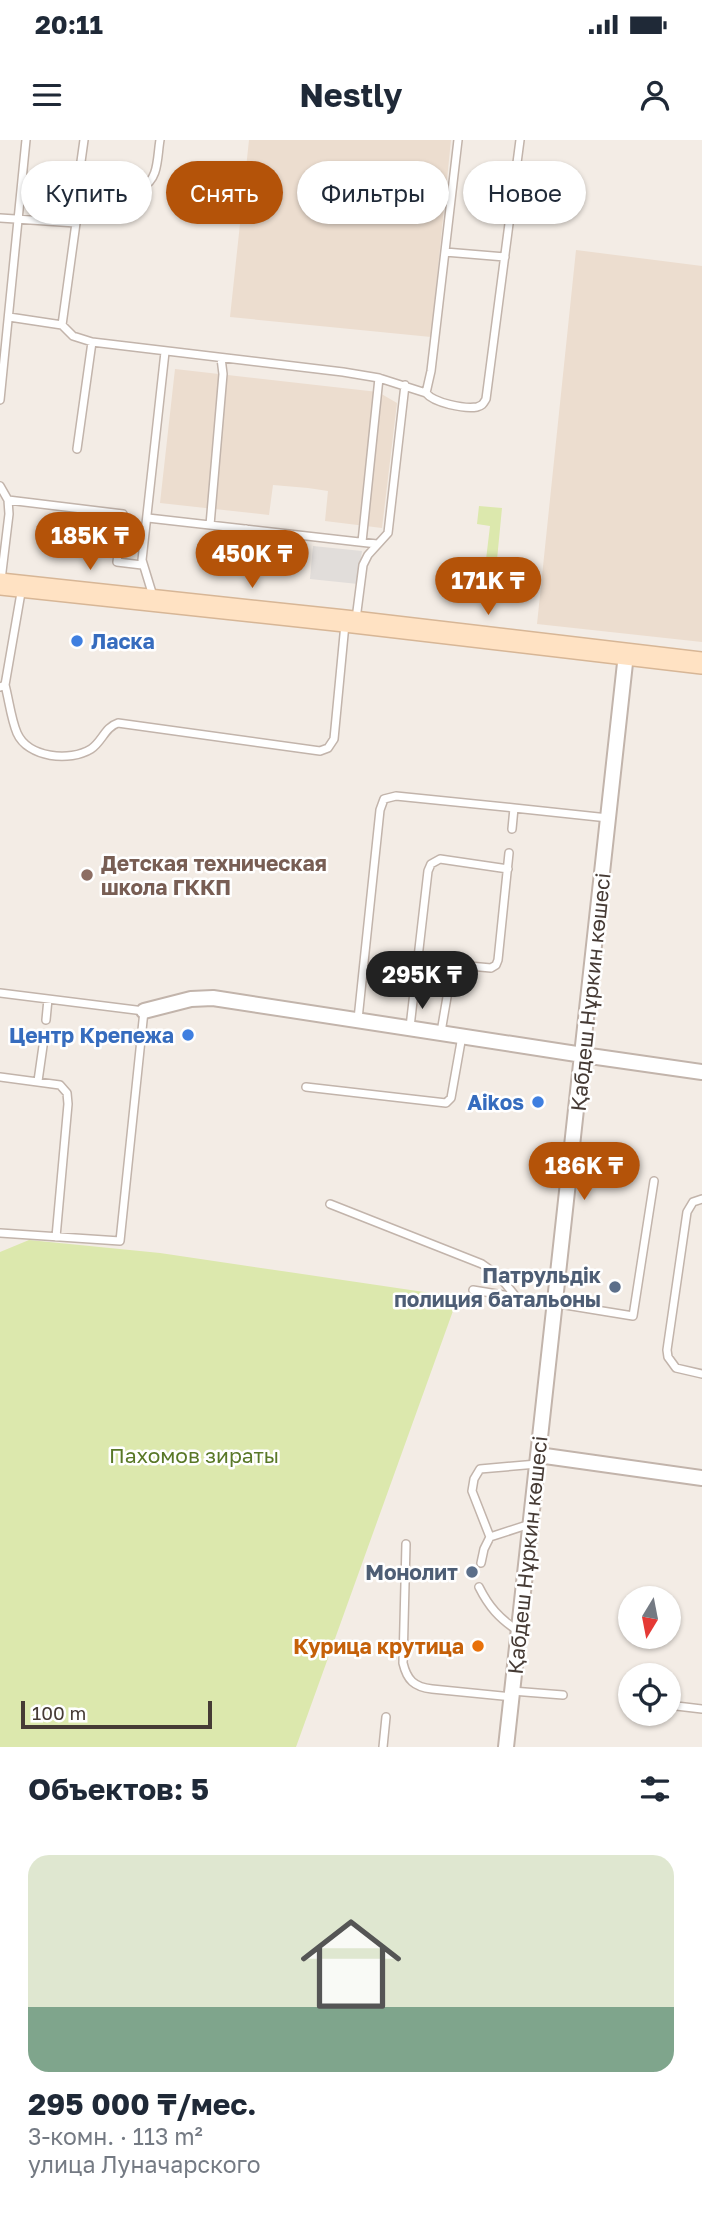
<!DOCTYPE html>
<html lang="ru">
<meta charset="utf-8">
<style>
body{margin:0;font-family:"Golos Text",sans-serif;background:#f6f6f7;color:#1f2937;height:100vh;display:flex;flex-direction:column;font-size:26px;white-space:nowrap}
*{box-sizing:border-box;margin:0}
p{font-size:23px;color:#747a83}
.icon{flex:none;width:38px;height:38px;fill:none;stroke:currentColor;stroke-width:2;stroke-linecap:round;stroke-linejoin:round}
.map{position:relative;height:1607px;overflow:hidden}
.drawer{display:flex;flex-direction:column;background:#fff;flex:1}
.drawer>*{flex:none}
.banner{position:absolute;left:21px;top:21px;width:662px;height:63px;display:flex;gap:14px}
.needle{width:46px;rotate:190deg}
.tools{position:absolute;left:618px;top:1446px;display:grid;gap:14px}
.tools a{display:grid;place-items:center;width:63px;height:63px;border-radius:50%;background:#fff;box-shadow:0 2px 5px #0004;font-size:35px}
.scale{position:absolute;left:21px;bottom:18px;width:191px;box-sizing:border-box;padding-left:7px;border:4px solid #463b35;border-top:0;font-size:19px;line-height:24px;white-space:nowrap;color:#463b35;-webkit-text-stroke:5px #fff;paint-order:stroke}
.price{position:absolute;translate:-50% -60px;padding:0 16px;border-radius:24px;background:#b45309;color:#fff;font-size:23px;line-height:46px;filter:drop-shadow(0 2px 4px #0008)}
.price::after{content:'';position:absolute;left:50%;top:42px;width:21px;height:16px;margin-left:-10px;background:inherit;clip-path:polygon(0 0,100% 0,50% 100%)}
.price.active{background:#222;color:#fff}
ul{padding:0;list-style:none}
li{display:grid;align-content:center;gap:14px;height:371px;padding:0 28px}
li span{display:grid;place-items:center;height:217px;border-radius:21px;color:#555}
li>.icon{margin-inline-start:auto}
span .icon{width:126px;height:126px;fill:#fffc;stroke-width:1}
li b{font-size:30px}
h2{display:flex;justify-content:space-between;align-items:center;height:84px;padding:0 28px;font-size:30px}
.tag{padding:0 24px;border-radius:32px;background:#fff;box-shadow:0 2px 5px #0004;font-size:24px;line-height:63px}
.tag.active{background:#b45309;color:#fff}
.status{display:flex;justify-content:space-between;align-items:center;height:49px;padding:0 35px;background:#fff;direction:ltr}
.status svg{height:19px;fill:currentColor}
header{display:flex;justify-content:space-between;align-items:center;height:91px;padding:0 28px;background:#fff;font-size:32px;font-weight:700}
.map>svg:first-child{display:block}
</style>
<div class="status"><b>20:11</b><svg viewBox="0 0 49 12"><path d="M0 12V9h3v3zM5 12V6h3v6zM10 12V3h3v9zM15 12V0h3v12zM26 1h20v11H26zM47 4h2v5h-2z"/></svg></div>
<header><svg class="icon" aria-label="menu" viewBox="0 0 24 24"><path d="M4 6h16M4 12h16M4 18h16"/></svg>Nestly<svg class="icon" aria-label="person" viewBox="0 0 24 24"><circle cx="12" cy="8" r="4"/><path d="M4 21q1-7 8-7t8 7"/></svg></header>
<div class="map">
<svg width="702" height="1607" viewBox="0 0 702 1607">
<rect width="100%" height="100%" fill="#f3ece5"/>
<!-- education -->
<path fill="#ecddcf" d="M249,0H451L431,197L230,177Z
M576,110L702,126V502L537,484Z
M175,229L378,252L397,263L382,388L325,381L328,351L308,348L273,345L269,375L160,363Z"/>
<!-- green -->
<path fill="#dce8ad" d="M479,366L502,368L496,430L485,428L490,386L477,384Z
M29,1100L160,1113L458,1157L296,1607H0V1112Z"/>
<!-- parking -->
<path fill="#e1ddda" d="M313,406L362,411L358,444L310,439Z"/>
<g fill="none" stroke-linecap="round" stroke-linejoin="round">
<defs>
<path id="lane" d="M84,0L78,43L142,47C159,40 157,17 160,0
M0,78L76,83L78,43
M445,112L505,117
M9,177L62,185L73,196L92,202L343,232L379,238L426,253L431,231L458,0
M62,185L76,83
M426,253C434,263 464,269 477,267C483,265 483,264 486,259L520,0
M0,260L26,0
M77,309L92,202
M0,346L8,360L9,374L1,440
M8,360L123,374L117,422L142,425
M148,378L377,404
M210,385L223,234L221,218
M362,402L379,238
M242,423L246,389
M153,456L142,420L165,212
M356,479L363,425L368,415L388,393L405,245
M5,545C9,560 11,579 17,593C28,618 70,622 91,609C102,602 105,587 118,583L320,611L328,608L334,599L345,484
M0,547L5,545L22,447
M512,689L514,668L608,678
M0,853L144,871L120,1101L0,1093
M358,879L380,670L384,659L396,656L514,668
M46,880L48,859
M410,887L428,731L431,724L440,719L508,729
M441,892L452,828L458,825L491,828L496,825L498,820L509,713
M0,937L60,945L67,953L68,964L56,1097
M38,941L43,906
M306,947L446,963L451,958L462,896
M702,1059L693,1062L687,1072L667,1210L668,1217L676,1228L702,1234
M330,1064L482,1124L499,1136L517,1158
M473,1150L633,1176L654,1041
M490,1397L472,1351L474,1339L480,1329L537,1324
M406,1404L403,1523C407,1540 414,1547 432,1549L512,1557V1551L563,1555
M481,1423L484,1409L490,1397L530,1384
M479,1447C489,1467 499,1478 518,1491
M668,1565L702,1569
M383,1607L386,1577"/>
<path id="street" d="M144,871L191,859L213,858L583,915L702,932
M538,1315L702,1338
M506,1607L626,514"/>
<path id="secondary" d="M0,444L345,481L702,523"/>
</defs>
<!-- lane casing -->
<use href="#lane" stroke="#c2b4ab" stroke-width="10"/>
<!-- street casing -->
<use href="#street" stroke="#c2b4ab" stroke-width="18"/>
<!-- secondary casing -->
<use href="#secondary" stroke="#d7b696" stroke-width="24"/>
<!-- lane -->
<use href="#lane" stroke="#fff" stroke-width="7"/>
<!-- street -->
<use href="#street" stroke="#fff" stroke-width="14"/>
<!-- secondary -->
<use href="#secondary" stroke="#ffe2c3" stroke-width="21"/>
</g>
<!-- markers -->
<g fill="#3f7fe0" stroke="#fff" stroke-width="2.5">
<circle cx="77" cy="501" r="7"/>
<circle cx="188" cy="895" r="7"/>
<circle cx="538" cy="962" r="7"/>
</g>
<circle fill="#8d6e63" stroke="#fff" stroke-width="2.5" cx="87" cy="735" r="7"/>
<g fill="#5c6f8a" stroke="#fff" stroke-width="2.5">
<circle cx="615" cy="1147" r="7"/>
<circle cx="472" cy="1432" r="7"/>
</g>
<circle fill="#e8710a" stroke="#fff" stroke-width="2.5" cx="478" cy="1506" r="7"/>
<g text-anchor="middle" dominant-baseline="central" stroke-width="5" stroke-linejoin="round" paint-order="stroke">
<!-- shop labels -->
<g font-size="21" font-weight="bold" fill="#366cbe" stroke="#fff" text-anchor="end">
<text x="91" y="501" text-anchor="start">Ласка</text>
<text x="174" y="895">Центр Крепежа</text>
<text x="524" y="962">Aikos</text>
</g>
<!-- education labels -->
<g font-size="21" font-weight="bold" fill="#785e54" stroke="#fff" text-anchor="start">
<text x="101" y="723">Детская техническая<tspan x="101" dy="24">школа ГККП</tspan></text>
</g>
<!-- street labels -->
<g font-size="21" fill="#463b35" stroke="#fff">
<text transform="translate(590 852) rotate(-84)">Қабдеш Нұркин көшесі</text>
<text transform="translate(527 1415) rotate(-84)">Қабдеш Нұркин көшесі</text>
</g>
<!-- service labels -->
<g font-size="21" font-weight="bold" fill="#4e5e75" stroke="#fff" text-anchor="end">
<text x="601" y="1135">Патрульдік<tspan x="601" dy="24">полиция батальоны</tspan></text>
<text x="458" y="1432">Монолит</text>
</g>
<!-- park labels -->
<g font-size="21" fill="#597827" stroke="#fff">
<text x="194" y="1315">Пахомов зираты</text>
</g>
<!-- food labels -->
<g font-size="21" font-weight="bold" fill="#c56008" stroke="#fff" text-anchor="end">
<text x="464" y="1506">Курица крутица</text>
</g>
</g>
</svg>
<div class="tools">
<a><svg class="needle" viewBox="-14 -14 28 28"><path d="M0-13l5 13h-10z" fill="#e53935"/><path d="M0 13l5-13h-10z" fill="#747a83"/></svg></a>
<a><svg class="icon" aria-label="locate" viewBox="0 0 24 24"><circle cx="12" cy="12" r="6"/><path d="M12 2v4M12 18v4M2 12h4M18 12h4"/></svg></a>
</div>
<div class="scale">100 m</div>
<b class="price" style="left:90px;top:432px">185K ₸</b>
<b class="price" style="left:252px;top:450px">450K ₸</b>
<b class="price" style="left:488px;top:477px">171K ₸</b>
<b class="price active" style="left:422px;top:871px">295K ₸</b>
<b class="price" style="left:584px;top:1062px">186K ₸</b>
<div class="banner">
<a class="tag">Купить</a>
<a class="tag active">Снять</a>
<a class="tag">Фильтры</a>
<a class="tag">Новое</a>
</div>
</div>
<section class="drawer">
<h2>Объектов: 5<svg class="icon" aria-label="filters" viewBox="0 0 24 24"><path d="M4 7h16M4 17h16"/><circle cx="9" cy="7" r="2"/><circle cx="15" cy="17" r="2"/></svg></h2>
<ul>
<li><span style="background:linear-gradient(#dfe7d0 70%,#7fa58c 0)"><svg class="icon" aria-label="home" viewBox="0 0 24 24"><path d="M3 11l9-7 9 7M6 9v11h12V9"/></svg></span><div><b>295 000 ₸/мес.</b><p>3-комн. · 113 m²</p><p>улица Луначарского</p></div></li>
</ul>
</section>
